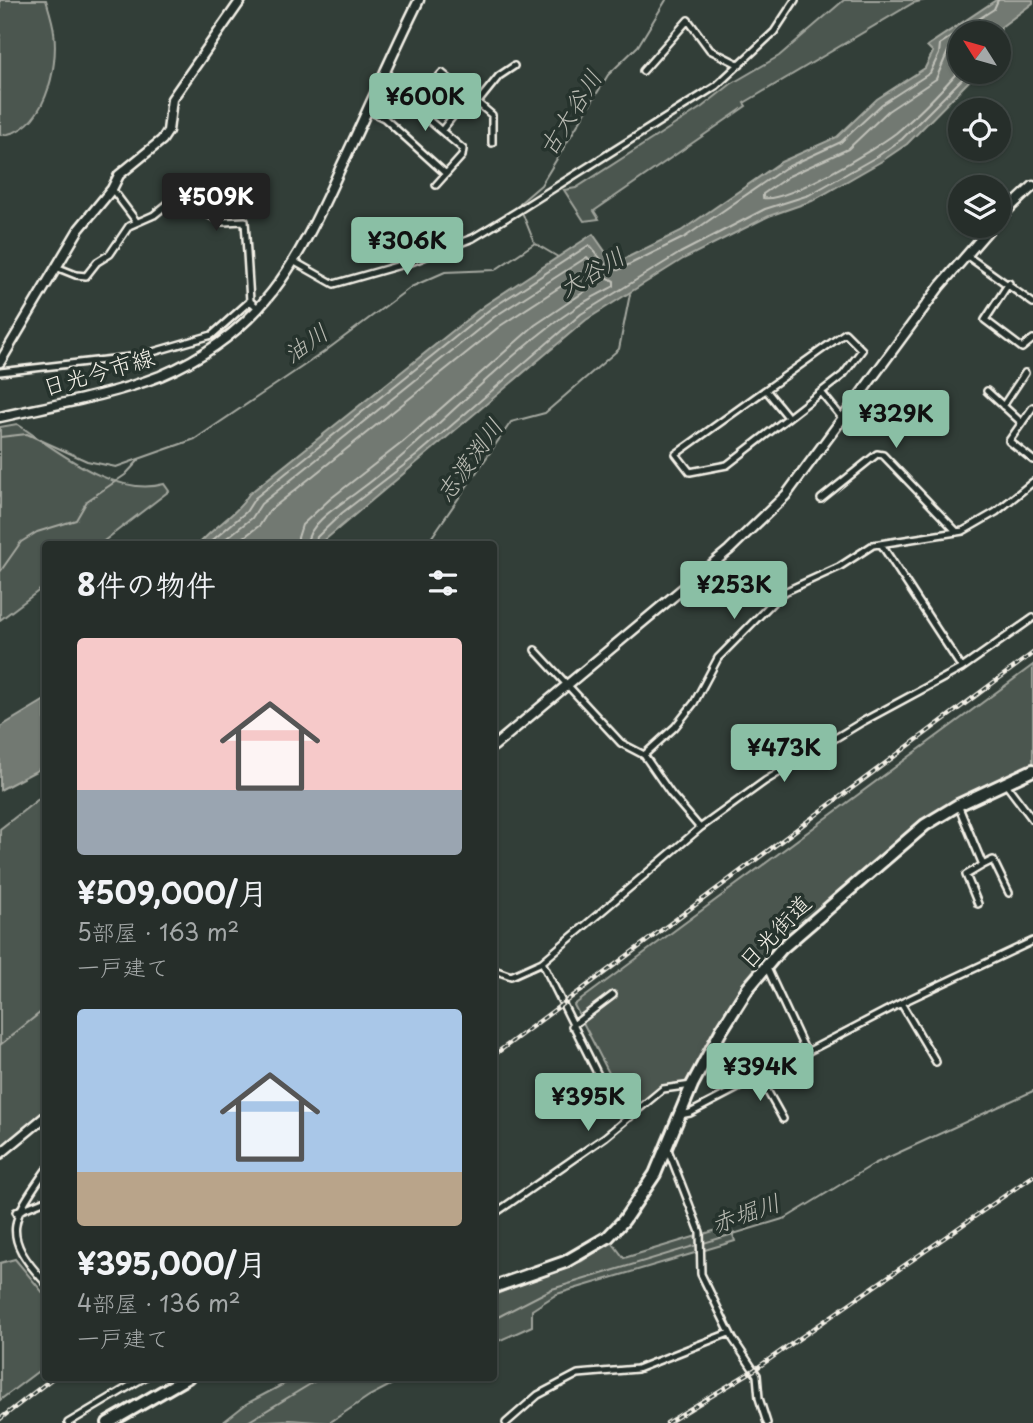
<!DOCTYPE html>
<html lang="ja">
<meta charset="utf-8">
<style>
body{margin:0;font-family:"Playpen Sans","Klee One",sans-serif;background:#323a36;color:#f1f3f6;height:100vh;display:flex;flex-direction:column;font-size:26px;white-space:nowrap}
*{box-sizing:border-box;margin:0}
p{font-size:23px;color:#a4a8a8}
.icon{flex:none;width:38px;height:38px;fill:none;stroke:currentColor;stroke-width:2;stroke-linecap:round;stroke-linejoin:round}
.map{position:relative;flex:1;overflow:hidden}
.side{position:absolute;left:42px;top:541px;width:455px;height:840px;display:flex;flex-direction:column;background:#262e2a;border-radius:7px;box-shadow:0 2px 5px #0004,0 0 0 2px #424a47}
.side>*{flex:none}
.needle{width:46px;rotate:307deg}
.fabs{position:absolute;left:948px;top:21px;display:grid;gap:14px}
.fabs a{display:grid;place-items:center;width:63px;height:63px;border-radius:50%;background:#262e2a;box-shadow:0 2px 5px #0004,0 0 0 2px #424a47;font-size:35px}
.price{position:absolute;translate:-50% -60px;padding:0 16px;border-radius:7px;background:#8abfa5;color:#111;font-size:23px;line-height:46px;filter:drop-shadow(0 2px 4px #0008)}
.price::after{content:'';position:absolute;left:50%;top:42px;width:21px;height:16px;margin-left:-10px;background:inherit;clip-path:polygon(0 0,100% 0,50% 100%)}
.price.on{background:#222;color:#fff}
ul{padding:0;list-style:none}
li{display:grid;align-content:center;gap:14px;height:371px;padding:0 35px}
li span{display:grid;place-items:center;height:217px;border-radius:7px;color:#555}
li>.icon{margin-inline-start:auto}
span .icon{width:126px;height:126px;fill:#fffc;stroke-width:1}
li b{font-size:30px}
h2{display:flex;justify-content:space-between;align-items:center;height:84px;padding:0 35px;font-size:30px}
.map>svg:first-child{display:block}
</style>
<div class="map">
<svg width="1033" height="1423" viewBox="0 0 1033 1423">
<rect width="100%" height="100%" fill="#323e38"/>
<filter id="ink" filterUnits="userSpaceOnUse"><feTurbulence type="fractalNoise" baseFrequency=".0143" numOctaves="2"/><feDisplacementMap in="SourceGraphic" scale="14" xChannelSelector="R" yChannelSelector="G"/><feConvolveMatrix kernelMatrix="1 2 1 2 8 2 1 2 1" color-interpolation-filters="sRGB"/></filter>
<g filter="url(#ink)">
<!-- green -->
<path fill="#4c564f" stroke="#a0a49c" stroke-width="2" d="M0,0H46C49,10 53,22 54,32C59,68 44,134 0,135Z
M844,0H925L913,3L744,103L746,106L594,211L599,219L584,221L564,190L576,188L702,107L731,84L779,56Z
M17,424C57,450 113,498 164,484L169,491L100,544H46L45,586L0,620V427Z
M1033,665V765L964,797L877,861L792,932L763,960L690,1083L662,1087L630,1114L574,1005Z
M45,794V1110L0,1148V829Z
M730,1226L735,1241L557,1294L532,1310V1326L494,1343V1295L582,1261L611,1241L624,1258Z
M15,1259L45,1295V1366L0,1400V1263Z
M297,1377H406L369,1396L329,1423L290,1420L222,1423L246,1404Z"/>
<!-- water -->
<path fill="#727972" stroke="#a6a9a1" stroke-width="2" d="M996,0H1033V3L1001,27L999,37V33H961V72H978L907,144L882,161L812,201L769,216L683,259L586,320L320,544H199C214,526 237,515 249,494L485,305L593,234L614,264L681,231L781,162L837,137L877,99L925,68L933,52L927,46Z
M45,700V762L38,770L0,790V727Z"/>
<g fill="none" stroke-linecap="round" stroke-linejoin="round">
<!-- shore -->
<path stroke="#c0c1b9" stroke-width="2" d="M961,41L949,49L936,79L888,111L848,149L789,176L763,194V198C786,203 875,149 896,133C919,114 941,91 961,68
M208,544L246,512L255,498L489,310L589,245L609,269L618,270L685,237L785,168L841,142L882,104L930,73L939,54L940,44L994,9L998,0
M219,544L252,518L261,504L494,317L587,257L603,275L614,281V286C602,293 588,299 577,307C497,360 434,436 357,492C341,504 308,523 307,544
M235,544L260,525L269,511L500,326L583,272H587L594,281L593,286L535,325L403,442L330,499L302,525L296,544
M315,544L317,537L342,513L416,456L581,314L680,253L765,209L809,195L878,156L902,139L969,72"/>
<!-- stream -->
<path stroke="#a6a9a1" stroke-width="2" d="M521,207L520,203L541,185L608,75L638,46L666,0
M522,212L534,242
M536,244L558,257
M0,437L27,434L87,461L116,467L195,439L324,352L411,287L445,272L495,270L535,243
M427,544L511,422L545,413L619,349L630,294
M0,572L21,542L37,532L76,520L87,501L125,475L139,460
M0,1045L46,1008
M494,1319L552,1289L786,1218L874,1164L1033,1091
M246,1423L322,1377"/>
<defs>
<path id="street" d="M643,71L688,20L710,50L740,65
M378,85L400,96L463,149L462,156L436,185
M478,102L499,76L514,66
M413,106L442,73L492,115V143
M367,110L384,118L446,174
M442,130L470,95
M112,189L136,221
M966,255L1033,303
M295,262L334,284L411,262L473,238L516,212L716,86L774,32L795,0
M56,267L76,275L86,276L97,262L110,254L129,226L154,215L175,198L223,222L245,221L250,301L259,309
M1009,283L985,320L1022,348L1033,339
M845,333L862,350L843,375L727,465L690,472L676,454Z
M0,372L139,356L212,335L250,301
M766,390L788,417
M987,391L1022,423
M821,392L843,419
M1003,406L1025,373
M1033,407L1009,441L1033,460
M821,499L877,454L883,455L957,532
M881,544L962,668
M535,650L621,743L644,755L671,794L700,828
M644,755L675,727L694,703L718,658L782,593L839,567L873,545L963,531L996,512L1033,482
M1005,783L1033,820
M958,805L983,865L966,875L978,904
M983,865L993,860L1009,893
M542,962L700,828L765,781L862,722L962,668L1033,618
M766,966L806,1052
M494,970L511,976L542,962L604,1087L630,1117
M901,1003L936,1062
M572,1026L613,995
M759,1076L783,1119
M680,1115L690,1113L901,1003L1033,941
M667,1147L700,1232L701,1274L733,1339L757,1375L759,1398L767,1423
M46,1170C11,1220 0,1235 46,1283
M16,1212L46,1200
M494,1214L605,1137L663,1089L692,1085
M68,1423L145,1377
M506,1423L538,1395L578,1374L637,1369L729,1333"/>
<path id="secondary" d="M999,218L1033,186
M0,362L79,229L112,189L119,175L162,140L168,131L172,99L241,0
M0,417C53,405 109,396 160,376C262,333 297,264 340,169C367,113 391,56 419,0
M494,746L729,550L786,495L940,286L992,226
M0,1154L46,1116"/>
<path id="highway" d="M494,1287L565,1262L608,1237L624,1220L655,1174L692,1085L721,1031L748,988L781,949L925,825L958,805L1033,770
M108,1423L188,1377"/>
</defs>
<!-- street casing -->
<use href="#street" stroke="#f4f1e8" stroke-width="10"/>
<!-- secondary casing -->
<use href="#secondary" stroke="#f4f1e8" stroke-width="13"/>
<!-- highway casing -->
<use href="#highway" stroke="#f4f1e8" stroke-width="16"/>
<!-- street -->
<use href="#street" stroke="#26332d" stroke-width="5"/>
<!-- secondary -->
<use href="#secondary" stroke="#26332d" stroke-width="8"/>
<!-- highway -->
<use href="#highway" stroke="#26332d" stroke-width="10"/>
<defs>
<path id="rail" d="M494,1055L1033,653
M0,1419L54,1377
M667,1423L754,1370L1033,1176"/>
</defs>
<!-- rail casing -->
<use href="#rail" stroke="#f4f1e8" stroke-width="4.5"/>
<!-- rail -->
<use href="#rail" stroke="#26332d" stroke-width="2" stroke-dasharray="5" stroke-linecap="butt"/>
</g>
</g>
<g text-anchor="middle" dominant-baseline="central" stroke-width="7" stroke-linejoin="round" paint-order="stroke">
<!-- street labels -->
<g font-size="23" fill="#f4f1e8" stroke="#26332d">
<text transform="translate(98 371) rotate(-16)">日光今市線</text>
<text transform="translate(774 931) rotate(-46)">日光街道</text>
</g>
<!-- water labels -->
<g font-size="24" font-style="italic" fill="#babbb3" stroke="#26332d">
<text transform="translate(569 112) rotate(-58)">古大谷川</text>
<text transform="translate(591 271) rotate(-31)">大谷川</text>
<text transform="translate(305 342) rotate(-35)">油川</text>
<text transform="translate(468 459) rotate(-54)">志渡渕川</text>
<text transform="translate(745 1212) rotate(-19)">赤堀川</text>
</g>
</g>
</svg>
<div class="fabs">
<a><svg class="needle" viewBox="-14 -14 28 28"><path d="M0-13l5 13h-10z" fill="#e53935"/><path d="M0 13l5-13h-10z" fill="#a4a8a8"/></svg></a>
<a><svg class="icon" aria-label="locate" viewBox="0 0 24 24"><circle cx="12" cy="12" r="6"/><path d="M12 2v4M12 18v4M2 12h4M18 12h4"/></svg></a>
<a><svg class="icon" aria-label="layers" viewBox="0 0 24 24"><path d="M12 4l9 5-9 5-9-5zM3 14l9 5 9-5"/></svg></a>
</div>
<b class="price" style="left:425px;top:133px">¥600K</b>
<b class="price on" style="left:216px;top:233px">¥509K</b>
<b class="price" style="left:407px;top:277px">¥306K</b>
<b class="price" style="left:896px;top:450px">¥329K</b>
<b class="price" style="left:734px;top:621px">¥253K</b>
<b class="price" style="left:784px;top:784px">¥473K</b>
<b class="price" style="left:760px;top:1103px">¥394K</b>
<b class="price" style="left:588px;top:1133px">¥395K</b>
<section class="side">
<h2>8件の物件<svg class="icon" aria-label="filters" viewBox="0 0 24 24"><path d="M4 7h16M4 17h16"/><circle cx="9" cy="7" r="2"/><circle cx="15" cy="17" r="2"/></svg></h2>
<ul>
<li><span style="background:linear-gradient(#f6c9c9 70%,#9aa5b1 0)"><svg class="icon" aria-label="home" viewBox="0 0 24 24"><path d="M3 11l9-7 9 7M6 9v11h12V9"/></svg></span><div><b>¥509,000/月</b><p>5部屋 · 163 m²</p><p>一戸建て</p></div></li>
<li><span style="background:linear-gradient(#a9c7e8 75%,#b9a48a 0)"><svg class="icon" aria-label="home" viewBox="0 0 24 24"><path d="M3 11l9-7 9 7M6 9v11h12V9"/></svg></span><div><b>¥395,000/月</b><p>4部屋 · 136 m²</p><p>一戸建て</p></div></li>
</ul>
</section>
</div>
